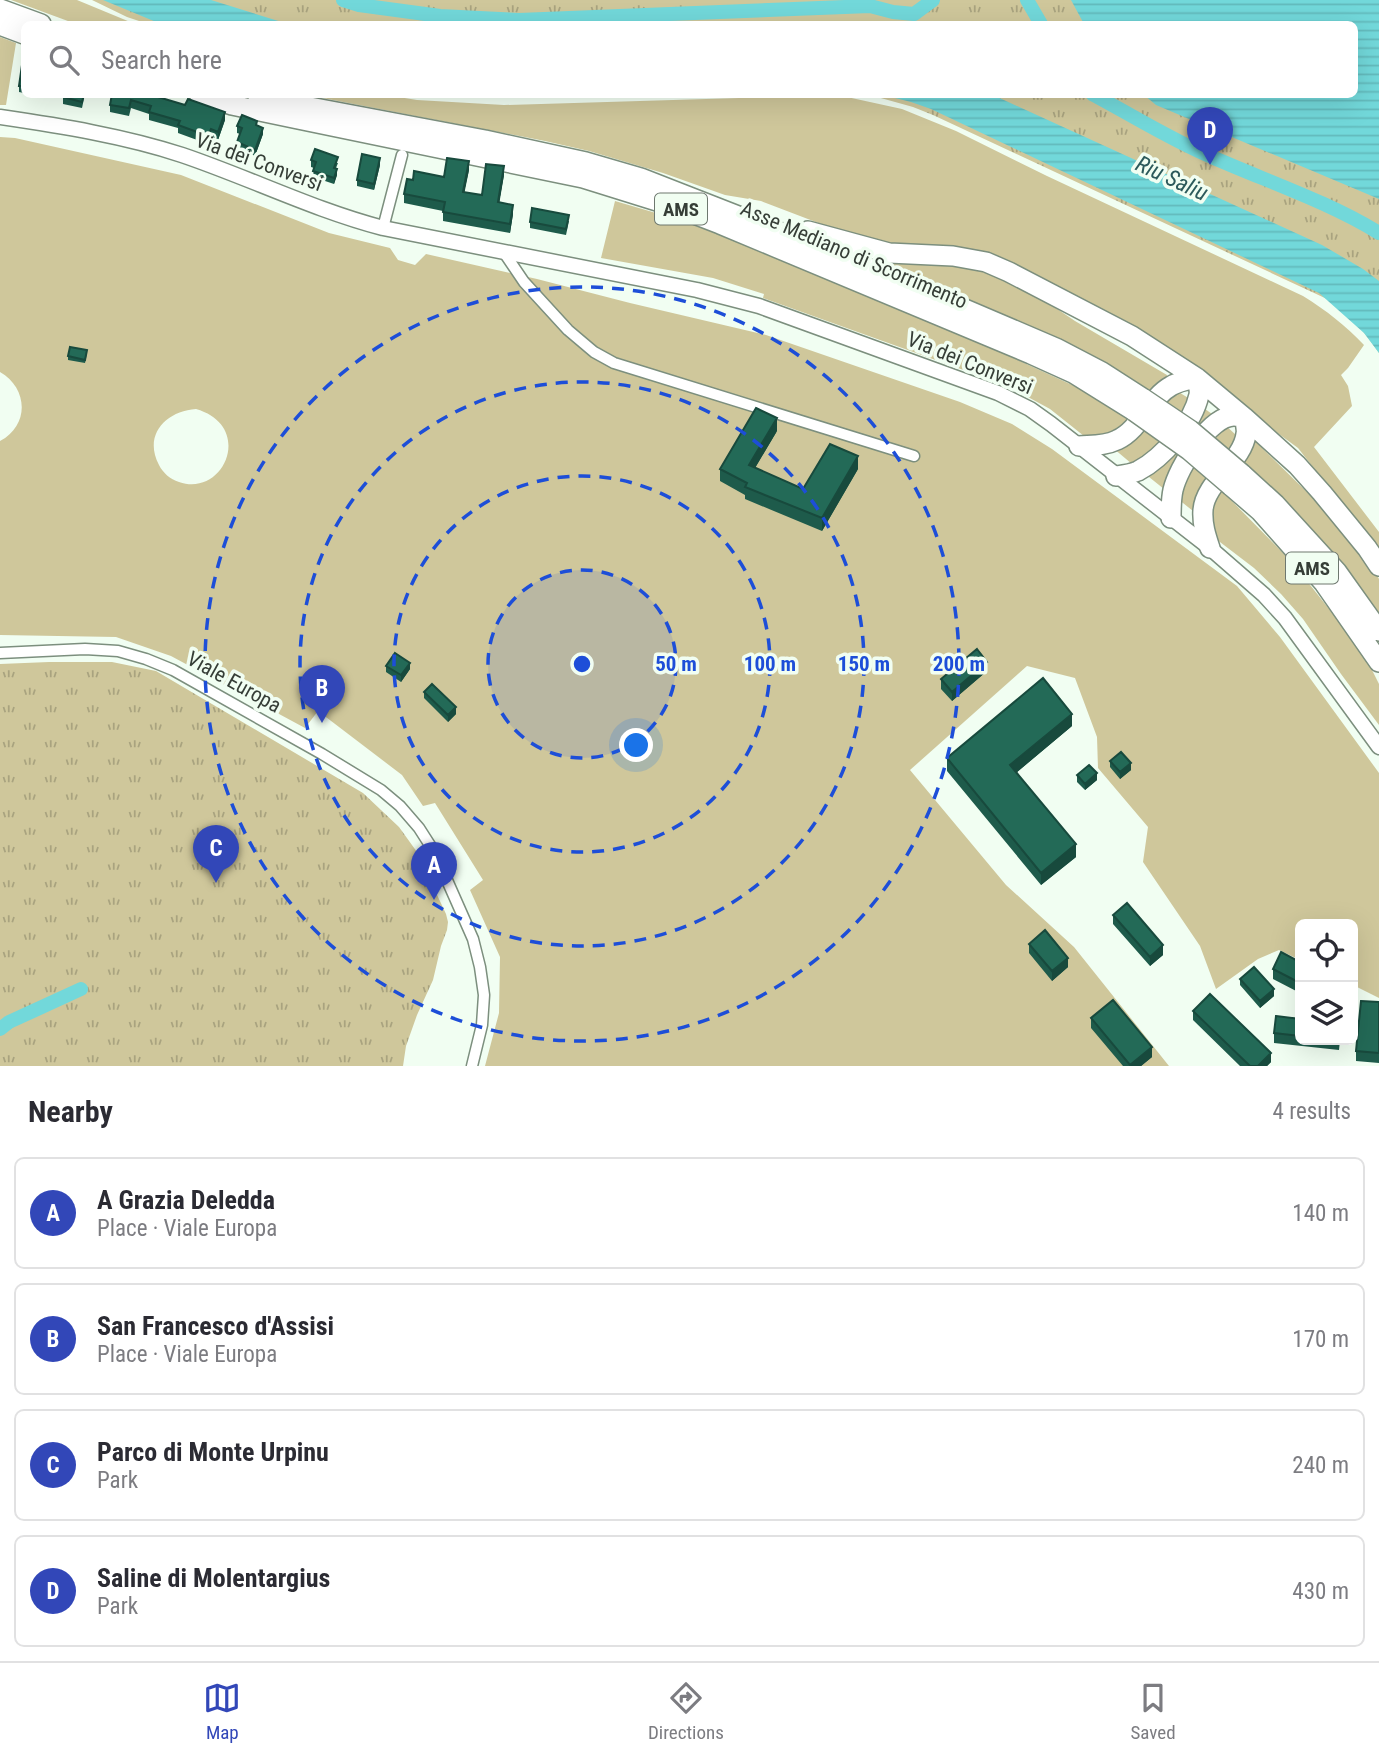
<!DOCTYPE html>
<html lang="en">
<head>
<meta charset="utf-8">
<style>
	body { margin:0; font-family:"Roboto Condensed",sans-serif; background:#f7f7f7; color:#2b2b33 }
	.controls { position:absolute; right:21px; bottom:21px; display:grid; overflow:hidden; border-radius:10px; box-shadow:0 7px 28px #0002 }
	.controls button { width:63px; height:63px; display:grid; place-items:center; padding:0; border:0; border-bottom:2px solid #e1e1e2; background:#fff; color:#2b2b33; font:35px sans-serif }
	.you { position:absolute; left:637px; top:746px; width:24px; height:24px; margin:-18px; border:5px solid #fff; border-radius:50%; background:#1a73e8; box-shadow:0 0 0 10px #1a73e833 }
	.badge { display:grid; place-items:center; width:46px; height:46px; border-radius:50%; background:#3247b8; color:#fff; font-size:23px; font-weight:700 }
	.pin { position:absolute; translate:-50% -58px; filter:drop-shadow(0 2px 4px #0008) }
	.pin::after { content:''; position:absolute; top:37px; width:24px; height:21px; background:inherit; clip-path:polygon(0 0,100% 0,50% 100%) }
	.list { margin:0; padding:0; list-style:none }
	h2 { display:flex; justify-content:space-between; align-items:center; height:91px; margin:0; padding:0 28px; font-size:30px }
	h2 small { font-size:23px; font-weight:400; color:#7c7c81 }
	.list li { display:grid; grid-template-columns:46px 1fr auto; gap:21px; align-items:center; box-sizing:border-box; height:112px; margin:0 14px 14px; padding:0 14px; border:2px solid #e1e1e2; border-radius:10px }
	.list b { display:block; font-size:26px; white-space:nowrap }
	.list p { margin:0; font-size:23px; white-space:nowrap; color:#7c7c81 }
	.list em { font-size:23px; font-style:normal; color:#7c7c81 }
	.icon { flex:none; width:38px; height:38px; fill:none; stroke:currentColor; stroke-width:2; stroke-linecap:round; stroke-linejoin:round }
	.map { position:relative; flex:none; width:1379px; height:1066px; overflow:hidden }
	.search { position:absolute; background:#fff; box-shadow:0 7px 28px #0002; left:21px; right:21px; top:21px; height:77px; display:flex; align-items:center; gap:18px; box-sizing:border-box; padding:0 24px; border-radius:10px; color:#7c7c81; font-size:26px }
	.sheet { height:595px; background:#fff }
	nav { display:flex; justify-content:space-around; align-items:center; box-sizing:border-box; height:98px; border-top:2px solid #e1e1e2; background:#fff; font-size:19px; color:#7c7c81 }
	nav a { display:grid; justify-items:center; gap:4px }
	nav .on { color:#3247b8 }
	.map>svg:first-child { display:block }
	.green { fill:#cfc79b; fill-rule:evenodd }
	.park { fill:url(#park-tufts) }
	.water { fill:url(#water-rules) }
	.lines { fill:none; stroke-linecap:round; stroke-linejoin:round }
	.canal { stroke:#72d8da; stroke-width:14 }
	.street-casing { stroke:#7c8f7e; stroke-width:13 }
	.secondary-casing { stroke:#7c8f7e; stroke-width:17 }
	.highway-casing { stroke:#7c8f7e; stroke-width:22 }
	.street { stroke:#fff; stroke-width:10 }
	.secondary { stroke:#fff; stroke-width:14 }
	.highway { stroke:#fff; stroke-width:19 }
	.highway-bridge-casing { stroke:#7c8f7e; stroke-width:22; stroke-linecap:butt }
	.highway-bridge { stroke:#fff; stroke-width:19 }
	.wall { fill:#1e5b4b }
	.shaded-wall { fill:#184a3d }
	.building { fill:#236a57; stroke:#184a3d; stroke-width:2 }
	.ring { fill:none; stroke:#1d4ed8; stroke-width:3.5; stroke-dasharray:12 9 }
	.labels { text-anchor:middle; stroke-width:7; stroke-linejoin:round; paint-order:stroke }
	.shield { fill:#f1fef2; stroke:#6e786f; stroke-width:2 }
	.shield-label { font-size:19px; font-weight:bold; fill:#363e37 }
	.street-label { font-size:21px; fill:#363e37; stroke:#f1fef2 }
	.water-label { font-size:23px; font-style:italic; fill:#2c5a5b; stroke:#f1fef2 }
	.centre { fill:#1d4ed8; stroke:#f1fef2; stroke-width:3.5 }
	.ring-label { font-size:21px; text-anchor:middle; font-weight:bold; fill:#1d4ed8; stroke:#f1fef2; stroke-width:7; stroke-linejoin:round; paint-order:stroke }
</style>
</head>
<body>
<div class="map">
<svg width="1379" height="1066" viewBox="0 0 1379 1066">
	<defs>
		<pattern id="park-tufts" width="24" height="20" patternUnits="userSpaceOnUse" patternTransform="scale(1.75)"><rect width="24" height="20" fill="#cfc79b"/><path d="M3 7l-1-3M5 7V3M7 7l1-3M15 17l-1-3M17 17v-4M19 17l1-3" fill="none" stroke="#a9a37f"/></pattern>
		<pattern id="water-rules" width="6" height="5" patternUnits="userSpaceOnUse" patternTransform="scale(1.75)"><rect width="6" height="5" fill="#72d8da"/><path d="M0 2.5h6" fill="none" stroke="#63babc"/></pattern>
	</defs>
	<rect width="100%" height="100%" fill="#f1fef2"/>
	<!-- green -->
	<path class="green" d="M11,0H77L135,24H76Z
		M0,37L16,43L6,105H0Z
		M307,95H386L417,100L504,105L805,96L847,97L902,109L956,131L1047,176L1303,296C1327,311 1345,325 1364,345L1348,368L1341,375L1348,386L1352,406L1314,447L1379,532V555L1334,494L1298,448L1264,423L1235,397L1179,355L1150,337L1016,268L903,249L842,232L761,201L725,195L663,173L589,151L545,141Z
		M0,137L15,138L181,175L329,233L390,248L398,260L415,265L426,254L537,279L630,303L766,335L960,402L1012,424L1052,449L1237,586L1280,637L1379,773V998L1353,985V924H1300V960L1279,950L1258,959L1216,989L1200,946L1143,862L1148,827L1098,768L1097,737L1075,678L1027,666L910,770L1006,885L1074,947L1169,1066H485L499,1013L500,957L470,890L483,880L435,803L423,806L402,775L318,711L305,728L171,656L116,637L0,635V441C30,425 28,388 0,372ZM196,409C255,426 224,498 179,482C170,479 163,473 159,465C143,435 166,411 196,409Z
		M615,201L690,223L816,274L996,350L1081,389L1130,420L1114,433L1092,438L1084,436L1050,409L1008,386L763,298L764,294L713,278L601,258Z
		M873,256L971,265L1029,290L1075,321L1167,375V379L1152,394L949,292L872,259Z
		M1172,388L1190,399L1191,401L1155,451L1132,464L1113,448Z
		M1201,406L1212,414L1213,418L1164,489L1144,473Z
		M1224,424L1236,435V439L1193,511L1178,499V488Z
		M1254,440L1316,501L1354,544L1373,568L1379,579V617L1340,563L1303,520L1249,467L1224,493L1292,562L1333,614L1370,666L1379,684V725L1341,674L1303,619L1281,594L1254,568L1216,539L1208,503Z"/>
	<!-- park -->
	<path class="park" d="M92,0H1379V353C1364,331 1349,313 1327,299L933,115L913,107L870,95L1354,94V24H148L127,17Z
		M49,662H112L156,671L363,793L399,827L417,852L446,914L448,922L447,930L441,946L433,980L417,1015L406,1046L403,1066H0V664Z"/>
	<!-- water -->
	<path class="water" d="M103,0H211L288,24H161Z
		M1071,0H1379V199L1156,105L1144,95L1354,94V24H1084Z
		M883,95H993L1322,245L1363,269L1379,281V353L1364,333L1319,293L931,109L911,102Z"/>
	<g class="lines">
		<!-- canal -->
		<path class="canal" d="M343,0L359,5L440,16L519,20L870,6L893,12L914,14L933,0
			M1027,0L1041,24
			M1092,94C1132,115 1171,140 1212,157C1266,181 1329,202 1379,233
			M0,1029L9,1022L81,989"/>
		<defs>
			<path id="street" d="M383,228L402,155
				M503,251L524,282L568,330L594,352L614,363L914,456
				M0,653L85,649L118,651L146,659L173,670L322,754L381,790L400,806L419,828L435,853L473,939L480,967L484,995L482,1025L472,1066"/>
			<path id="secondary" d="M0,117C61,126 124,136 182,155C250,178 314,210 383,228L697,290L759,306L998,393L1030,409L1051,424L1210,548L1264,595L1285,618L1379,747"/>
			<path id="highway" d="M0,9L41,24
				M0,25L24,34
				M199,94L232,105L298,119L583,178L676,207L720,224L1031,354L1073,373L1134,411
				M257,94L294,104L485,140L586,162L641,178L838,255L1056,348L1102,372L1144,399
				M808,231L889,253L953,256L986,262L1009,272L1132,336L1197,378L1245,418L1297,465L1322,493L1367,548L1379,566
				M1079,446C1092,445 1105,446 1117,440C1141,429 1149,398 1171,386C1179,381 1188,380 1197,378
				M1242,474L1275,504L1337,572L1379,631
				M1116,476C1123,475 1131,474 1138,471C1163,458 1193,423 1199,395C1200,389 1198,384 1197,378
				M1231,486L1260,511L1324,583L1379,662
				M1171,518C1171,508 1171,499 1173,490C1178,468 1209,416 1234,416C1237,416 1241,417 1245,418
				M1210,548C1206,536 1202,524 1203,510C1205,482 1243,461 1246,434C1247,430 1245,423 1245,418"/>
		</defs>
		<!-- street casing -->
		<use href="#street" class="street-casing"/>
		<!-- secondary casing -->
		<use href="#secondary" class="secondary-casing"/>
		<!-- highway casing -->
		<use href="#highway" class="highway-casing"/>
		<!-- street -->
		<use href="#street" class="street"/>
		<!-- secondary -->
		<use href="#secondary" class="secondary"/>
		<!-- highway -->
		<use href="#highway" class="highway"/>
		<defs>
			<path id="highway-bridge" d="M1144,399L1190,430L1242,474
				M1134,411L1189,450L1231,486"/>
		</defs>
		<!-- highway-bridge casing -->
		<use href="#highway-bridge" class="highway-bridge-casing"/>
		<!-- highway-bridge -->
		<use href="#highway-bridge" class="highway-bridge"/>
	</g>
	<!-- wall -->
	<path class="wall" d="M24,65V93L19,92V86Z
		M85,94L82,108L63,104V97Z
		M112,94L225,120L218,140L211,137L208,144L178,133V128L149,120V114L131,108L129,116L110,112V105Z
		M237,126H257L263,134L255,156L237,148V142L240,134L237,133Z
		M311,160L338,163L336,168L337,175L334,184L313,177L314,168L311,167Z
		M380,165L374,190L357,186V180Z
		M469,170L464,192L482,195L504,175L499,202L513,214L510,233L443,221V211L404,203V194L444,177Z
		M569,221L566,235L530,228V222Z
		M87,353L85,363L68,360V356Z
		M777,431L755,468L803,489L858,469L822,531L745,499V495L720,481V469Z
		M386,666L410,669L401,682L386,672Z
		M987,671L952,701L941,689V679Z
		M424,692L456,714L448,722L424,698Z
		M1072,726L1017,772L1076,857L1041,885L947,771V758Z
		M1110,761L1131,770L1120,779L1110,767Z
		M1077,775L1097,780L1085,790L1077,782Z
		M1113,915L1163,955L1150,966L1113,924Z
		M1029,944L1068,967L1052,981L1029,953Z
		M1300,962V993L1273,979V969Z
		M1240,979L1274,996L1260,1008L1240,985Z
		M1379,1002V1063L1356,1061V1051Z
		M1193,1011L1271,1062L1267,1066H1240L1193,1020Z
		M1091,1018L1152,1057L1141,1066H1123L1091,1028Z
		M1300,1019V1040H1340L1339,1050L1274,1043V1033Z"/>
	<!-- shaded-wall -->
	<path class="shaded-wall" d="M225,112V120L218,140V132Z
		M263,128V134L255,156V150Z
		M211,129V137L208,144V136Z
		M380,158V165L374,190V184Z
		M469,161V170L463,200V192Z
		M504,166V175L498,211V202Z
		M337,169V175L334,184V178Z
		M513,205V214L510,233V224Z
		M777,418V431L749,478V465Z
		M858,456V469L822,531V518Z
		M987,662V671L952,701V692Z
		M410,663V669L401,682V675Z
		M456,707V714L448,722V715Z
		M1072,714V726L1010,778V765Z
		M1131,763V770L1120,779V772Z
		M1097,773V780L1085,790V784Z
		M1076,844V857L1041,885V873Z
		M1163,945V955L1150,966V957Z
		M1068,958V967L1052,981V971Z
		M1274,989V996L1260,1008V1001Z
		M1152,1047V1057L1141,1066H1130Z
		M1271,1053V1062L1267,1066H1258Z"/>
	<!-- building -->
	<path class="building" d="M22,65H24V86H19Z
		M64,94H84L82,102L63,97Z
		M112,94H148L185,105L188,99L225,112L218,132L211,129L208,136L178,125L180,121L149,112L151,106L131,100L129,108L110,105Z
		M242,115L257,121L256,125L263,128L255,150L237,142L242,128L237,126Z
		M315,149L338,157L334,168L337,169L334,178L313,171L316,162L311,160Z
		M362,154L380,158L374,184L357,180Z
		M447,158L469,161L463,192L482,195L486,164L504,166L498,202L513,205L510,224L443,212L445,202L404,194L407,179L413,180L414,171L444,177Z
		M532,208L569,215L566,229L530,222Z
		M70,347L87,350L85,360L68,356Z
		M756,408L777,418L749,465L803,489L830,444L858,456L822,518L745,487L747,483L720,469Z
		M977,649L987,662L952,692L941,679Z
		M395,653L410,663L401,675L386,666Z
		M1043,678L1072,714L1010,765L1076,844L1041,873L947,758Z
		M432,684L456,707L448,715L424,692Z
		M1121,752L1131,763L1120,772L1110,761Z
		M1089,765L1097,773L1085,784L1077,775Z
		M1127,903L1163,945L1150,957L1113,915Z
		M1045,930L1068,958L1052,971L1029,944Z
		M1281,952L1300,962V983L1273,969Z
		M1254,967L1274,989L1260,1001L1240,979Z
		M1210,994L1271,1053L1258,1066H1250L1193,1011Z
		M1113,1000L1152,1047L1130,1065L1091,1018Z
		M1361,1001L1379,1002V1053L1356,1051Z
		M1276,1016L1300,1019V1036L1274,1033Z"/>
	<!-- distance rings -->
	<circle cx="582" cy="664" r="94" fill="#1d4ed8" fill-opacity=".12"/>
	<g class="ring">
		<circle cx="582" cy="664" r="94"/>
		<circle cx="582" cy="664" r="188"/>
		<circle cx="582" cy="664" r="282"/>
		<circle cx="582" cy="664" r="377"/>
	</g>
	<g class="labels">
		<!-- shield labels -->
		<g class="shield">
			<rect x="655" y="193.5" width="52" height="31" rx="5"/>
			<rect x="1286" y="552.5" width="52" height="31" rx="5"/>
		</g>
		<g class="shield-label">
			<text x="681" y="216">AMS</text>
			<text x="1312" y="575">AMS</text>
		</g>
		<!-- street labels -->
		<g class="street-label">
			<text transform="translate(259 162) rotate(20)" y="7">Via dei Conversi</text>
			<text transform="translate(854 255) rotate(23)" y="7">Asse Mediano di Scorrimento</text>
			<text transform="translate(970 363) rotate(22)" y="7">Via dei Conversi</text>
			<text transform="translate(234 682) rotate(29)" y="7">Viale Europa</text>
		</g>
		<!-- water labels -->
		<g class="water-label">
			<text transform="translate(1172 178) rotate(25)" y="8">Riu Saliu</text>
		</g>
	</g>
	<circle cx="582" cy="664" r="10" class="centre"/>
	<g class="ring-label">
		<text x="676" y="671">50 m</text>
		<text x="770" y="671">100 m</text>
		<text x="864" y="671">150 m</text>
		<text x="959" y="671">200 m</text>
	</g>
</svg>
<div class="controls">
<button><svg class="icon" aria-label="locate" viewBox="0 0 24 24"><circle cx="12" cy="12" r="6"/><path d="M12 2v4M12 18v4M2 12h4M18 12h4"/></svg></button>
<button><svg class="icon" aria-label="layers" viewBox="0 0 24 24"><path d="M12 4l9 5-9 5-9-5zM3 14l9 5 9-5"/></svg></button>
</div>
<div class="you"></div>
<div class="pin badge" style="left:434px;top:900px">A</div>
<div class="pin badge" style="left:322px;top:723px">B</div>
<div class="pin badge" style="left:216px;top:883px">C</div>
<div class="pin badge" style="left:1210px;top:165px">D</div>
<div class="search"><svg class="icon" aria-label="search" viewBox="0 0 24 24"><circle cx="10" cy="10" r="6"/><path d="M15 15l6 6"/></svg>Search here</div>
</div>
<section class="sheet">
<h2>Nearby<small>4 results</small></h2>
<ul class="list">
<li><span class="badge">A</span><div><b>A Grazia Deledda</b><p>Place · Viale Europa</p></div><em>140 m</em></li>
<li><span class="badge">B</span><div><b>San Francesco d'Assisi</b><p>Place · Viale Europa</p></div><em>170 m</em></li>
<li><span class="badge">C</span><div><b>Parco di Monte Urpinu</b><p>Park</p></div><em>240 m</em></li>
<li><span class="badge">D</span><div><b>Saline di Molentargius</b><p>Park</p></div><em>430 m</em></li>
</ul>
</section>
<nav>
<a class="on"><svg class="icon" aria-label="map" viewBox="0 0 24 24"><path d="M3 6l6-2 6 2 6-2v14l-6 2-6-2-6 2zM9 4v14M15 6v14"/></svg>Map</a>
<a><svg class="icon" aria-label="directions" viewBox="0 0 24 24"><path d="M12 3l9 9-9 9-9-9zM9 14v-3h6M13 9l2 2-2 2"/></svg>Directions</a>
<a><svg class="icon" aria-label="saved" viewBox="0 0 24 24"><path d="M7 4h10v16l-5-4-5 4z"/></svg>Saved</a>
</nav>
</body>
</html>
